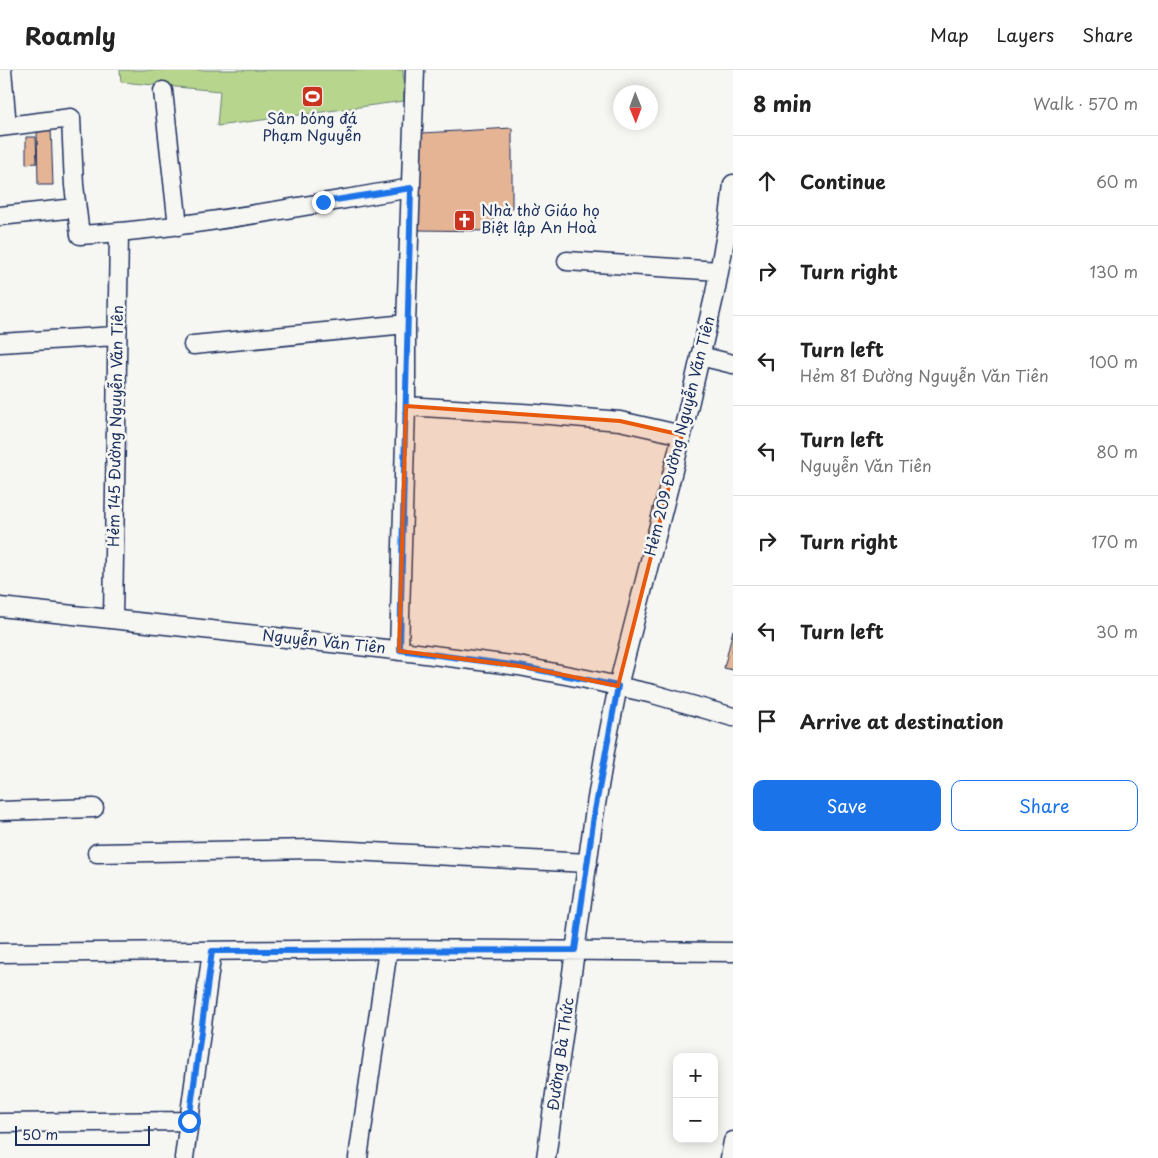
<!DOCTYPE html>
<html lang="en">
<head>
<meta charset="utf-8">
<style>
	body { margin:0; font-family:"Playpen Sans",sans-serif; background:#f6f6f6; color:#222 }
	.controls { position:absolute; right:15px; bottom:15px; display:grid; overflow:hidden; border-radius:10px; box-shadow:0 2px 12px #0003 }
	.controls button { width:45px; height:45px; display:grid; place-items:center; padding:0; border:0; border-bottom:1px solid #e0e0e0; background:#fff; color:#222; font:25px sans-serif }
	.compass { position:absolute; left:613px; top:15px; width:45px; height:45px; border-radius:50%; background:#fff; box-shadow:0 2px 12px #0003; rotate:179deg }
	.scale { position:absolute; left:15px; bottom:12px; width:135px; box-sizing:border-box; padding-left:5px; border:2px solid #1b2f5e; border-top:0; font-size:14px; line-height:18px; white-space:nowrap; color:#1b2f5e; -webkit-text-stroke:4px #f6f6f2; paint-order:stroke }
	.stop { position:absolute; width:15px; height:15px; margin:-11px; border:4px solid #1a73e8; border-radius:50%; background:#fff }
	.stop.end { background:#1a73e8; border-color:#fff; box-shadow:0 1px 5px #0008 }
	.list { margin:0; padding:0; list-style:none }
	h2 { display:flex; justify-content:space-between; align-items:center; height:65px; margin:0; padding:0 20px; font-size:21px }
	h2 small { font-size:16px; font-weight:400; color:#767676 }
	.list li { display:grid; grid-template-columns:32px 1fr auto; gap:15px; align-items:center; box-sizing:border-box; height:90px; padding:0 20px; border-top:1px solid #e0e0e0 }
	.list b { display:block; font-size:19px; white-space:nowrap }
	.list p { margin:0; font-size:16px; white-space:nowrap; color:#767676 }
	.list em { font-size:16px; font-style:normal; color:#767676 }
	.actions { display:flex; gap:10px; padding:15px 20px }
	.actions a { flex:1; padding:11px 0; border:1px solid #1a73e8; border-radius:10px; text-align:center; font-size:18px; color:#1a73e8 }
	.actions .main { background:#1a73e8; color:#fff }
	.icon { flex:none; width:28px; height:28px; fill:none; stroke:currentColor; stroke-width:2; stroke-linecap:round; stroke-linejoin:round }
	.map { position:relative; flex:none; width:733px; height:1088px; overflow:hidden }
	header { display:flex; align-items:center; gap:30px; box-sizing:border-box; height:70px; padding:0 25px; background:#fff; border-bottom:1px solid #e0e0e0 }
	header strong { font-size:24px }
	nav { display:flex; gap:28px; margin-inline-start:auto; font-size:18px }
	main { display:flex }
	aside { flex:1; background:#fff }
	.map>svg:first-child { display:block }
	.green { fill:#b8d58e; stroke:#6a8276 }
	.building { fill:#e4b495; stroke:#1b2f5e }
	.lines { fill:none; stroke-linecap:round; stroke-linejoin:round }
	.minor-casing { stroke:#1b2f5e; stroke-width:21 }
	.minor { stroke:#f6f6f2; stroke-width:18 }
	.route { stroke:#1a73e8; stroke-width:6 }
	.marked { fill:#e8590c; fill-opacity:0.2; stroke:#e8590c; stroke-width:4; stroke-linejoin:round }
	.labels { text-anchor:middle; stroke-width:5; stroke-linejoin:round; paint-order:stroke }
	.poi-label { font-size:15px; fill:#1b2f5e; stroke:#f6f6f2 }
	.street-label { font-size:15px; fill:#1b2f5e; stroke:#f6f6f2 }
</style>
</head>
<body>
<header>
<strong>Roamly</strong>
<nav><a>Map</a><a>Layers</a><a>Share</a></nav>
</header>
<main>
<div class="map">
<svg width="733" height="1088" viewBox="0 0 733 1088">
	<rect width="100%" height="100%" fill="#f6f6f2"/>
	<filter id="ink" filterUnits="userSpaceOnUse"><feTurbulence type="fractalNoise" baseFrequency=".02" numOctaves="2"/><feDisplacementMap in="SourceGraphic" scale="10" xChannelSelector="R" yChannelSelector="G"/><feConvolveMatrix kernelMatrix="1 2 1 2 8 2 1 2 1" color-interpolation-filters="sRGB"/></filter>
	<g filter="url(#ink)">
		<!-- green -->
		<path class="green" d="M120,0H403L404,31L217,56L220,21L121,12Z"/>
		<!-- building -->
		<path class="building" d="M51,57L53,115H38L37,58Z
			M512,58V139H493V161L418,160L422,63Z
			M26,67H36L37,93L26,94Z
			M733,560V600L724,598Z"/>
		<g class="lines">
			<defs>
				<path id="minor" d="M2,0L7,56
					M163,21L178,156
					M0,57L71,48L74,115L80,165C191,158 301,136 411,118
					M0,146L76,138
					M567,191L719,201
					M0,273L116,266
					M193,275L406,254
					M700,286L733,294
					M406,336L538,344L620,351L682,365
					M0,537L386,579L519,596L586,609L653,624L733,647
					M113,549L119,163
					M399,581L406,336V254L415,0
					M0,741L94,738
					M97,783L313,779L588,793
					M0,883L388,879L733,882
					M0,1053L189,1051
					M184,1088L212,881
					M358,1088L388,879
					M546,1088L594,746L605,681L618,616L682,365L715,223L729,148L733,114
					M730,1088L733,1071"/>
			</defs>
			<!-- minor casing -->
			<use href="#minor" class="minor-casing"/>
			<!-- minor -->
			<use href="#minor" class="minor"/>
		</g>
	</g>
	<g class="lines" filter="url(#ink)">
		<!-- route -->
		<path class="route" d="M189,1051L212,881L575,880L594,746L618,616L519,596L400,580C404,426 406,272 411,118L323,132"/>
	</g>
	<!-- marked area -->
	<path class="marked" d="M406,336L620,351L682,365L618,616L519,596L399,581Z"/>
	<!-- icons -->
	<defs>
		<symbol id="stadium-square" viewBox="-11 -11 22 22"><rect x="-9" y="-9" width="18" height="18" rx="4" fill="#c8321e" stroke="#f6f6f2"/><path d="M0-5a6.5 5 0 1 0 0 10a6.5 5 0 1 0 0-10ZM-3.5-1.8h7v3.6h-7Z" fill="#fff"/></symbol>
		<symbol id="church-square" viewBox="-11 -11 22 22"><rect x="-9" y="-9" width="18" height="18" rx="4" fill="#c8321e" stroke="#f6f6f2"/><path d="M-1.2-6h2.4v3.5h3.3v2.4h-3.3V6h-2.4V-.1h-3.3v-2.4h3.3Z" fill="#fff"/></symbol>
	</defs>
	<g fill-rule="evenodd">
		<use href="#stadium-square" x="300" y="14" width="25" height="25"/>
		<use href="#church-square" x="452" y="138" width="25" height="25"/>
	</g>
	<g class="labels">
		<!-- poi labels -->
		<g class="poi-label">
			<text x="312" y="54">Sân bóng đá<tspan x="312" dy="17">Phạm Nguyễn</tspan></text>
			<text x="481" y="146" text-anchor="start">Nhà thờ Giáo họ<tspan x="481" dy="17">Biệt lập An Hoà</tspan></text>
		</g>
		<!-- street labels -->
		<g class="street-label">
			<text transform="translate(116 356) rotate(-89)" y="5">Hẻm 145 Đường Nguyễn Văn Tiên</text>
			<text transform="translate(680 366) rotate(-76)" y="5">Hẻm 209 Đường Nguyễn Văn Tiên</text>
			<text transform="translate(324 572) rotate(6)" y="5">Nguyễn Văn Tiên</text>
			<text transform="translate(561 984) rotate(-82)" y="5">Đường Bà Thức</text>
		</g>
	</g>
</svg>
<div class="controls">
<button>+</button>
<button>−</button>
</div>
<svg class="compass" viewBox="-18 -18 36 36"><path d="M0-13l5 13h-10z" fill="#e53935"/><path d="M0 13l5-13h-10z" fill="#767676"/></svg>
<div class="scale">50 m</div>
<div class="stop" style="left:189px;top:1051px"></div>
<div class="stop end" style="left:323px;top:132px"></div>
</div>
<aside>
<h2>8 min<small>Walk · 570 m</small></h2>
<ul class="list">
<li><svg class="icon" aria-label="ahead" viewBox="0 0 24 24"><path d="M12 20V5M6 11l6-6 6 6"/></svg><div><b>Continue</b></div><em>60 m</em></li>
<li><svg class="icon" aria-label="right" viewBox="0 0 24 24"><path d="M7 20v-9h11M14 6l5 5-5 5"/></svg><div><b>Turn right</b></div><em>130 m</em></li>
<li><svg class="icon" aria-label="left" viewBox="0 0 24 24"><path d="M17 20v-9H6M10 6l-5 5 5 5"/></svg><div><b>Turn left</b><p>Hẻm 81 Đường Nguyễn Văn Tiên</p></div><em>100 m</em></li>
<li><svg class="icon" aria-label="left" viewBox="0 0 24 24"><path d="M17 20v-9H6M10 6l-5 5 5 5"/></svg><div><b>Turn left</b><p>Nguyễn Văn Tiên</p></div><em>80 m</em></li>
<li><svg class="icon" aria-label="right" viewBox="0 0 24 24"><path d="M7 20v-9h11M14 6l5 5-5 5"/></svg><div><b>Turn right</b></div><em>170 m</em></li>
<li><svg class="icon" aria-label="left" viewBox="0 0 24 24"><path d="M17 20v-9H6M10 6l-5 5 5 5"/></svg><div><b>Turn left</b></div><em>30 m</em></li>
<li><svg class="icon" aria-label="arrive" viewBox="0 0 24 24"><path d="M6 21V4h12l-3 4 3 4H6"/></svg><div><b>Arrive at destination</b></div></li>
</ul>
<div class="actions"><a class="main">Save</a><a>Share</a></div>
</aside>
</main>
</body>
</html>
